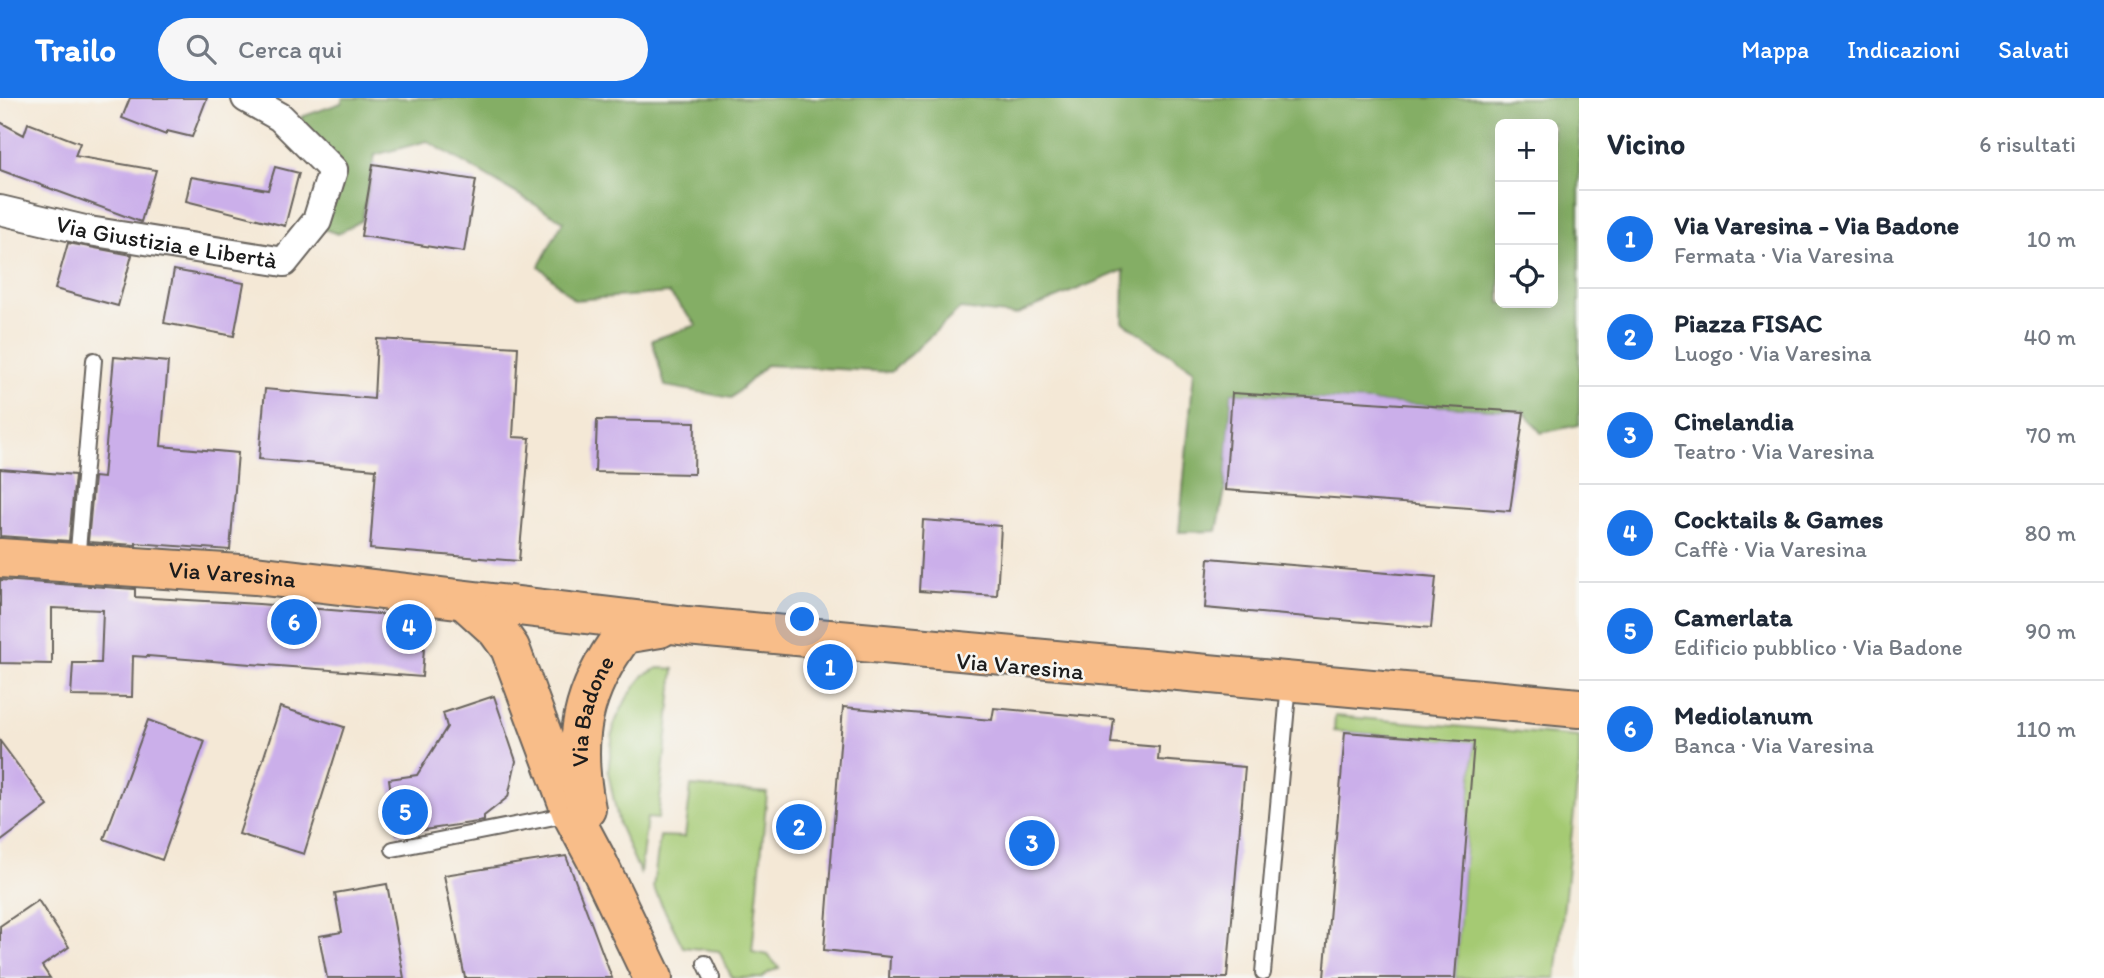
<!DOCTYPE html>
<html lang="it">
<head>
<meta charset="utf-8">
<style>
	body { margin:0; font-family:Itim,sans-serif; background:#f6f6f7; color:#1f2937 }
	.controls { position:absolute; right:21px; top:21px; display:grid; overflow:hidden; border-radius:10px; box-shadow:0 4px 18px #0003 }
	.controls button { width:63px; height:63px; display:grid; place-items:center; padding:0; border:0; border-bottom:2px solid #e0e1e3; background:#fff; color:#1f2937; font:35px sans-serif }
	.you { position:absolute; left:803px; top:522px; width:24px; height:24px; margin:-18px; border:5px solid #fff; border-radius:50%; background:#1a73e8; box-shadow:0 0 0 10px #1a73e833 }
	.badge { display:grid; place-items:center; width:46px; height:46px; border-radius:50%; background:#1a73e8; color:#fff; font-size:23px; font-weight:700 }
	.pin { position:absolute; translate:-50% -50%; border:4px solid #fff; box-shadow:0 2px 7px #0006 }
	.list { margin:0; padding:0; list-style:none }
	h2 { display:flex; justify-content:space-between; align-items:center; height:91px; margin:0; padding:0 28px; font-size:30px }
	h2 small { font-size:23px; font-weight:400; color:#747a83 }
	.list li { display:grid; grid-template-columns:46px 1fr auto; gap:21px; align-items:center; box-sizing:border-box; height:98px; padding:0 28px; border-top:2px solid #e0e1e3 }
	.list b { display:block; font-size:26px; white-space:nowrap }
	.list p { margin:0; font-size:23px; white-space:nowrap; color:#747a83 }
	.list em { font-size:23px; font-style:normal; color:#747a83 }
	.icon { flex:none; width:38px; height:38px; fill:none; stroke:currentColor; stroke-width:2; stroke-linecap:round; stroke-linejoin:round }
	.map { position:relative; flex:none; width:1579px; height:880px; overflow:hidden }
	header { display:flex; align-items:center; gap:42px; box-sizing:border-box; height:98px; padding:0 35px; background:#1a73e8; color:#fff }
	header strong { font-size:33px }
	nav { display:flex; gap:38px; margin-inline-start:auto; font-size:24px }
	.search { width:490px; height:63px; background:#f6f6f7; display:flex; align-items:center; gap:18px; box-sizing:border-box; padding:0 24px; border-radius:38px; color:#747a83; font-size:26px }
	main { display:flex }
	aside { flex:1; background:#fff }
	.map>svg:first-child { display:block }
	.green { fill:#a5ca73; stroke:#607348; stroke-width:2 }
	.forest { fill:#84ae65; stroke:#506540; stroke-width:2; fill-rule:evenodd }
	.building { fill:#cbafea }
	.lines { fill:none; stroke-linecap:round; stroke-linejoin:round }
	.lane-casing { stroke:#68635d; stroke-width:18 }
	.street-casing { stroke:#68635d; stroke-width:32 }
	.primary-casing { stroke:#68635d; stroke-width:42 }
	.lane { stroke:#fff; stroke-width:14 }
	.street { stroke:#fff; stroke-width:28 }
	.primary { stroke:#f8bd89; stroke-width:38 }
	.labels { text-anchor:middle; stroke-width:5; stroke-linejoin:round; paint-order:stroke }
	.street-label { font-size:24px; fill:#1c1c1c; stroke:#f6f6f2 }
</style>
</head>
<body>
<header>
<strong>Trailo</strong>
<div class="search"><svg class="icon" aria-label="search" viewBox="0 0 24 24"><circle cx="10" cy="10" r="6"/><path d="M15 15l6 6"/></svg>Cerca qui</div>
<nav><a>Mappa</a><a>Indicazioni</a><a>Salvati</a></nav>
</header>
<main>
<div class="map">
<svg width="1579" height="880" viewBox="0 0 1579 880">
	<rect width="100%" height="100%" fill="#f6f6f2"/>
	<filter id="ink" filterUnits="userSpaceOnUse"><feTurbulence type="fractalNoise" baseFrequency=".0143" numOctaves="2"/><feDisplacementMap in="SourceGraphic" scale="14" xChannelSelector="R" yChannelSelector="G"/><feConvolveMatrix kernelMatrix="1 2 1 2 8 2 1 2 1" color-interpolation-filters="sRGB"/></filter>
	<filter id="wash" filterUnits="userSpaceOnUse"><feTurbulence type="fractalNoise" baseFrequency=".00686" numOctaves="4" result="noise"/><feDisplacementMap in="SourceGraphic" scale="28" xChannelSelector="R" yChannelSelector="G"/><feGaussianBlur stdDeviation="1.57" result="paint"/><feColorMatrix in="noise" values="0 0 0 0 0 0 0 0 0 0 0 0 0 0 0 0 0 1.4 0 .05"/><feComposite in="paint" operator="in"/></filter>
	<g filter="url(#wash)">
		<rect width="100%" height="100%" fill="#f4e8d6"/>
		<!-- green -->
		<path class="green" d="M658,570L674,571L658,721L647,720L640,775L619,727L608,674L614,626L627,600L644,577Z
			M1335,618L1579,639V668L1556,880H1455L1474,645L1334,633Z
			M691,688L767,695L752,854L768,857L779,870L769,874L762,880H732L719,853L683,849L653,789L660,738L685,739Z"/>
		<!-- forest -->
		<path class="forest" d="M343,0H1579V327L1541,335L1524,314L1232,295L1225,392L1217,433L1179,434L1194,272L1123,224L1124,172L1015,217L960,211L891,274L766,267L731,300L665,288L652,242L697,227L669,195L574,202L539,168L563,123L427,43L375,57L362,122L338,136L317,129L324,73L301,19L341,5ZM1500,26H1553V205H1500Z"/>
		<g id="blocks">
			<!-- building -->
			<path class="building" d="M130,0H207L192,39L167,33L166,37L122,20Z
				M0,24L24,37L28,25L80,45L75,58L156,72L141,124L0,72Z
				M373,66L476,82L464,154L361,138Z
				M275,69L299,75L285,128L186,103L191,79L268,92Z
				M68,145L132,157L118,208L55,191Z
				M174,172L244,185L234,238L164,225Z
				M377,241L518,249L513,339L530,340L519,463L370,451L376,371L259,361L265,291L374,301Z
				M114,259L168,264L161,348L238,355L230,452L136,445V447L88,444L94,379L103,380Z
				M1232,295L1524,314L1510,413L1225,392Z
				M597,322L695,324L694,376L595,374Z
				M0,371L75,377L69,443L0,438Z
				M923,422L1001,428L997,498L919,493Z
				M1209,460L1436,479L1431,530L1205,510Z
				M0,482L135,491V499L259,506L426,520L422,579L148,558V559L133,558L132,599L71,598L73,565H101L103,512L52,510V566L0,565Z
				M494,598L516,663L508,699L484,718V723L397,736L389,681L417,677L447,629L443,615Z
				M280,609L344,629L304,756L239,736Z
				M843,609L992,622L994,610L1114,621L1111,645L1159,649L1158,662L1245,669L1227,880H889L890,859L824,852Z
				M148,622L205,643L162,762L104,741Z
				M1345,634L1474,644L1455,880H1324Z
				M0,643L48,708L0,744Z
				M566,758L612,880H465L444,777Z
				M387,786L404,880H327L319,838L342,834L335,795Z
				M38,802L69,849L42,868L50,880H0V828Z"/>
		</g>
	</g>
	<g filter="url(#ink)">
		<use href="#blocks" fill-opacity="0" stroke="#68635d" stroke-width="2"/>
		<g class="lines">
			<defs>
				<path id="lane" d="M77,464L94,262
					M393,751L570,716
					M705,865L712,880
					M1263,875L1289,585"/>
				<g id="street">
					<path id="s1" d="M0,112L89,133L284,164L317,123L333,72L280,19L246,0"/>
				</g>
				<g id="primary">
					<path id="s2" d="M0,460L255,477L687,528L1579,610"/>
					<path d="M465,503L497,532L510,550L572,716L596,761L653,880"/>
					<path id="s3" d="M586,711C572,641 581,593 624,536L660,530"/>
				</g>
			</defs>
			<!-- lane casing -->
			<use href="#lane" class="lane-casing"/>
			<!-- street casing -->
			<use href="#street" class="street-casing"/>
			<!-- primary casing -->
			<use href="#primary" class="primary-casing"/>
			<!-- lane -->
			<use href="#lane" class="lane"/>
			<!-- street -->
			<use href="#street" class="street"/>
			<!-- primary -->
			<use href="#primary" class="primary"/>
		</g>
	</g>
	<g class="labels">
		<!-- street labels -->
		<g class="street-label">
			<text dy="8" stroke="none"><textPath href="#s1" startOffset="170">Via Giustizia e Libertà</textPath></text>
			<text dy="8" stroke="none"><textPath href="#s2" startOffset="233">Via Varesina</textPath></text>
			<text transform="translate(1020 568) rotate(5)" y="8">Via Varesina</text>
			<text dy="8" stroke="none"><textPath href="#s3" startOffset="100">Via Badone</textPath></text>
		</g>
	</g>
</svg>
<div class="controls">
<button>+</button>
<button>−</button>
<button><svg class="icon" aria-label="locate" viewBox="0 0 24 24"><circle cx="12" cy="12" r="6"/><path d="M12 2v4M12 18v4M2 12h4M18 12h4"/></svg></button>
</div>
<div class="you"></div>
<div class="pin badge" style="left:830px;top:569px">1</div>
<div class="pin badge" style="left:799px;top:729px">2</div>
<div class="pin badge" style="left:1032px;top:745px">3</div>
<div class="pin badge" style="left:409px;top:529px">4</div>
<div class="pin badge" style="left:405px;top:714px">5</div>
<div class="pin badge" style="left:294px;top:524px">6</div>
</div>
<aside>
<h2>Vicino<small>6 risultati</small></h2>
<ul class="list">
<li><span class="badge">1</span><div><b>Via Varesina - Via Badone</b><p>Fermata · Via Varesina</p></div><em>10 m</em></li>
<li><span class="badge">2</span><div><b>Piazza FISAC</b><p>Luogo · Via Varesina</p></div><em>40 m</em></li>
<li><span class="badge">3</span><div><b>Cinelandia</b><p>Teatro · Via Varesina</p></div><em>70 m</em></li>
<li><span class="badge">4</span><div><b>Cocktails &amp; Games</b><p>Caffè · Via Varesina</p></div><em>80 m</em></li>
<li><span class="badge">5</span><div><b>Camerlata</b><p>Edificio pubblico · Via Badone</p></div><em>90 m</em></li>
<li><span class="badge">6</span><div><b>Mediolanum</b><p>Banca · Via Varesina</p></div><em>110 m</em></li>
</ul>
</aside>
</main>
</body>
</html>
